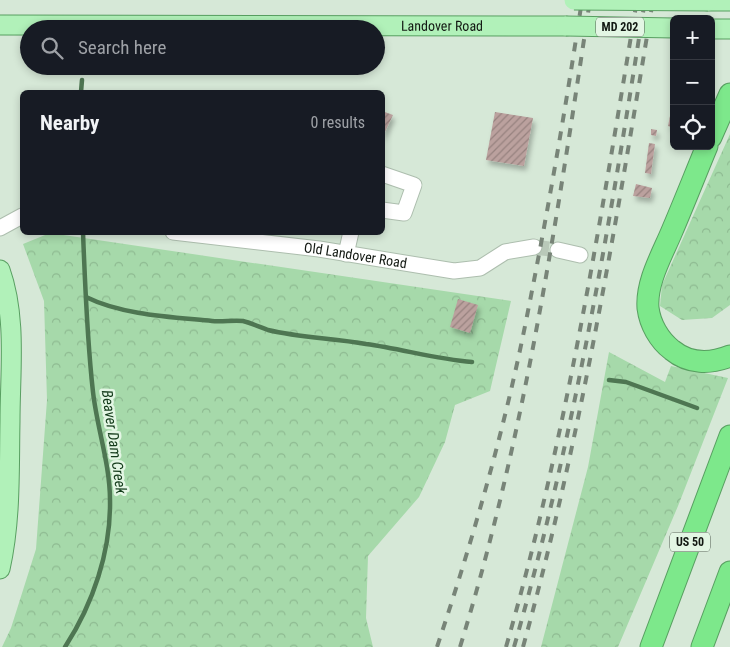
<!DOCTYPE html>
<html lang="en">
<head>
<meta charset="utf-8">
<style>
	body { margin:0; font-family:"Roboto Condensed",sans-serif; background:#20242c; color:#f1f3f6 }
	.controls { position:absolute; right:15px; top:15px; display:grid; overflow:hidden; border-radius:8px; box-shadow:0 2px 8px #0003 }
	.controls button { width:45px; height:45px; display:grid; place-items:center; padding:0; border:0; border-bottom:1px solid #363941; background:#171b24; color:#f1f3f6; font:25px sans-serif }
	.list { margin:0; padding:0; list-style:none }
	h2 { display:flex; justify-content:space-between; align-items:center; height:65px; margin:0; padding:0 20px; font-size:21px }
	h2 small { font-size:16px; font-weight:400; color:#9ea1a6 }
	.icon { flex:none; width:28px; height:28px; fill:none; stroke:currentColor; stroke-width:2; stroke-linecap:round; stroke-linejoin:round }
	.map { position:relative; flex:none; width:730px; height:647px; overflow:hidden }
	.search { position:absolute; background:#171b24; box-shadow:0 2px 8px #0003; left:20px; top:20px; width:365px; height:55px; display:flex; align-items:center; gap:12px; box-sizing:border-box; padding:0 18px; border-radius:28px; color:#9ea1a6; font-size:19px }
	.panel { position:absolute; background:#171b24; box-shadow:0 2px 8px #0003; left:20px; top:90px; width:365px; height:145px; border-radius:8px }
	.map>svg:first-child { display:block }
	.forest { fill:url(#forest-crowns) }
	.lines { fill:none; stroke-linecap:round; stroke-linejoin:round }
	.stream { stroke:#4e7652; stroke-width:4.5 }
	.building { fill:url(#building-hatch); filter:url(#shadow) }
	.minor-tunnel { stroke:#b9c9b9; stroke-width:15; stroke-dasharray:15 8; stroke-linecap:butt }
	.minor-casing { stroke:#adbeae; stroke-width:17 }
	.major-casing { stroke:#589f61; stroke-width:21 }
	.highway-casing { stroke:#589f61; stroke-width:23 }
	.minor { stroke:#fff; stroke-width:15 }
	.major { stroke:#b1f1b9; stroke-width:19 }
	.highway { stroke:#7de88b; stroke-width:21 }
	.rail { stroke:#788478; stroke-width:4; stroke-dasharray:9 9; stroke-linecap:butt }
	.major-bridge-casing { stroke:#589f61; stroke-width:21; stroke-linecap:butt }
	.major-bridge { stroke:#b1f1b9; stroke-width:19 }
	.labels { text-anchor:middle; stroke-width:5; stroke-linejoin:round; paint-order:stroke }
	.shield { fill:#e3f6e4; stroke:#515b51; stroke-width:1 }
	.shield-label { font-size:12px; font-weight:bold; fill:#121812 }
	.street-label { font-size:14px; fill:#121812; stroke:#e3f6e4 }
	.water-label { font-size:15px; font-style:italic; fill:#123a19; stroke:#e3f6e4 }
</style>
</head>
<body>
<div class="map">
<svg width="730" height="647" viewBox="0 0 730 647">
	<defs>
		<pattern id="forest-crowns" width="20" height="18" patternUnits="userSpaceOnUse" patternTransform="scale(1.25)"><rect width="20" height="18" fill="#a6d9aa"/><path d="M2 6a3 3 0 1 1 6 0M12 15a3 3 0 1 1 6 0" fill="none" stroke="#8eba91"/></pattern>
		<pattern id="building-hatch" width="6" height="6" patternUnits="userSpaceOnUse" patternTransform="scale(1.25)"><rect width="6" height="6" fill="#bba19e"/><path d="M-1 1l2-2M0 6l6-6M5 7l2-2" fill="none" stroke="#97827f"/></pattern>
		<filter id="shadow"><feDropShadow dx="2.5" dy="4.5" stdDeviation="2.5" flood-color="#0004"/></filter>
	</defs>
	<rect width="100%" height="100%" fill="#d6e8d7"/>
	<!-- forest -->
	<path class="forest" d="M730,134V305L712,318L682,320L660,306L662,285Z
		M50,233L511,301L490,391L455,405L445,442L419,497L368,556L366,618L373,647H2L11,628L36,549L47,400L44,301L23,244Z
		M609,352L665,382L671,366L728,378L678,506L618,647H541L588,467Z"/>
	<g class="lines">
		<!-- stream -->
		<path class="stream" d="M81,92L82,80
			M86,297C122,315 172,317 212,321C222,322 233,320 243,321C251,323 260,327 268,330C301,338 334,338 366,344C402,349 436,359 472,362
			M609,380L626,382L697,408
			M65,647C93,604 111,551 110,500C110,464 97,428 93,392C87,339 85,286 83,232"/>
	</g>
	<!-- building -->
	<path class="building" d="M382,111L393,115L382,138Z
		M495,112L533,118L524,166L486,160Z
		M670,116H674V128L668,126Z
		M651,129L657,130L656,136L651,135Z
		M649,143L655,144L651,174L645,173Z
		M636,184L652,188L650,198L633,196Z
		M458,299L478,305L470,333L450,327Z"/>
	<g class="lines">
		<!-- minor-tunnel -->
		<path class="minor-tunnel" d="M534,247L558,250"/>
		<defs>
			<g id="minor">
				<path d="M382,174L414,185L404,213L382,210"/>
				<path d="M0,228L22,216"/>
				<path id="s1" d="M173,232L319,249L454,271L480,268L505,252L534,247"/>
				<path d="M558,250L580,255"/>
				<path d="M346,254L351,232"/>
			</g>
			<g id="major">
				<path d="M708,1H730"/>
				<path id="s2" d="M0,25L566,26"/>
				<path d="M711,29H730"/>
				<path d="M0,270C17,318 10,371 10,421C9,471 11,520 0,569"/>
			</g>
			<path id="highway" d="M711,137L730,94
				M707,146C695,175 684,203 672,231C662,255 646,282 648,308C650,324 659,340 672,350C689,364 710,364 730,356
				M651,647L730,436
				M702,647L730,572"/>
		</defs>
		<!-- minor casing -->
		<use href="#minor" class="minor-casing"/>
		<!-- major casing -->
		<use href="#major" class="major-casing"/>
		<!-- highway casing -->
		<use href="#highway" class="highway-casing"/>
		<!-- minor -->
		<use href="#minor" class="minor"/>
		<!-- major -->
		<use href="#major" class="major"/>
		<!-- highway -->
		<use href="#highway" class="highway"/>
		<!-- rail -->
		<path class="rail" d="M437,647C473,539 505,428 527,316C548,211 566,106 582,0
			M460,647C525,436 557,218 590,0
			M506,647C567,435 601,217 637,0
			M514,647C575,435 611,217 645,0
			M523,647C582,434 617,217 653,0"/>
		<defs>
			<path id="major-bridge" d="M574,0L708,1
				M566,26L674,28"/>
		</defs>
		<!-- major-bridge casing -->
		<use href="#major-bridge" class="major-bridge-casing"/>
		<!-- major-bridge -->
		<use href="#major-bridge" class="major-bridge"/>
	</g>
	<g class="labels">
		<!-- shield labels -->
		<g class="shield">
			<rect x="596" y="17.5" width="48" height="19" rx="4"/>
			<rect x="670" y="532.5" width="40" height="19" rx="4"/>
		</g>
		<g class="shield-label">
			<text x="620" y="31">MD 202</text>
			<text x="690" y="546">US 50</text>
		</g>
		<!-- street labels -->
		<g class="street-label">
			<text dy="5" stroke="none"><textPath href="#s2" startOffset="442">Landover Road</textPath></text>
			<text dy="5" stroke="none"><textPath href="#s1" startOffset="184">Old Landover Road</textPath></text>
		</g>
		<!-- water labels -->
		<g class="water-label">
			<text transform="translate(114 442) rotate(82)" y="5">Beaver Dam Creek</text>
		</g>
	</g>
</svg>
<div class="controls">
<button>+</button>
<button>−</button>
<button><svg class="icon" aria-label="locate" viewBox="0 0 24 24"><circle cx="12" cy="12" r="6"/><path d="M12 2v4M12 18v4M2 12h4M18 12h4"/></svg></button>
</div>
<div class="search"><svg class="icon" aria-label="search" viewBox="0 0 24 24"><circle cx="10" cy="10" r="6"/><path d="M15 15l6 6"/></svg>Search here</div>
<section class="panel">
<h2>Nearby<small>0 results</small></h2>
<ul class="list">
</ul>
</section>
</div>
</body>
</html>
